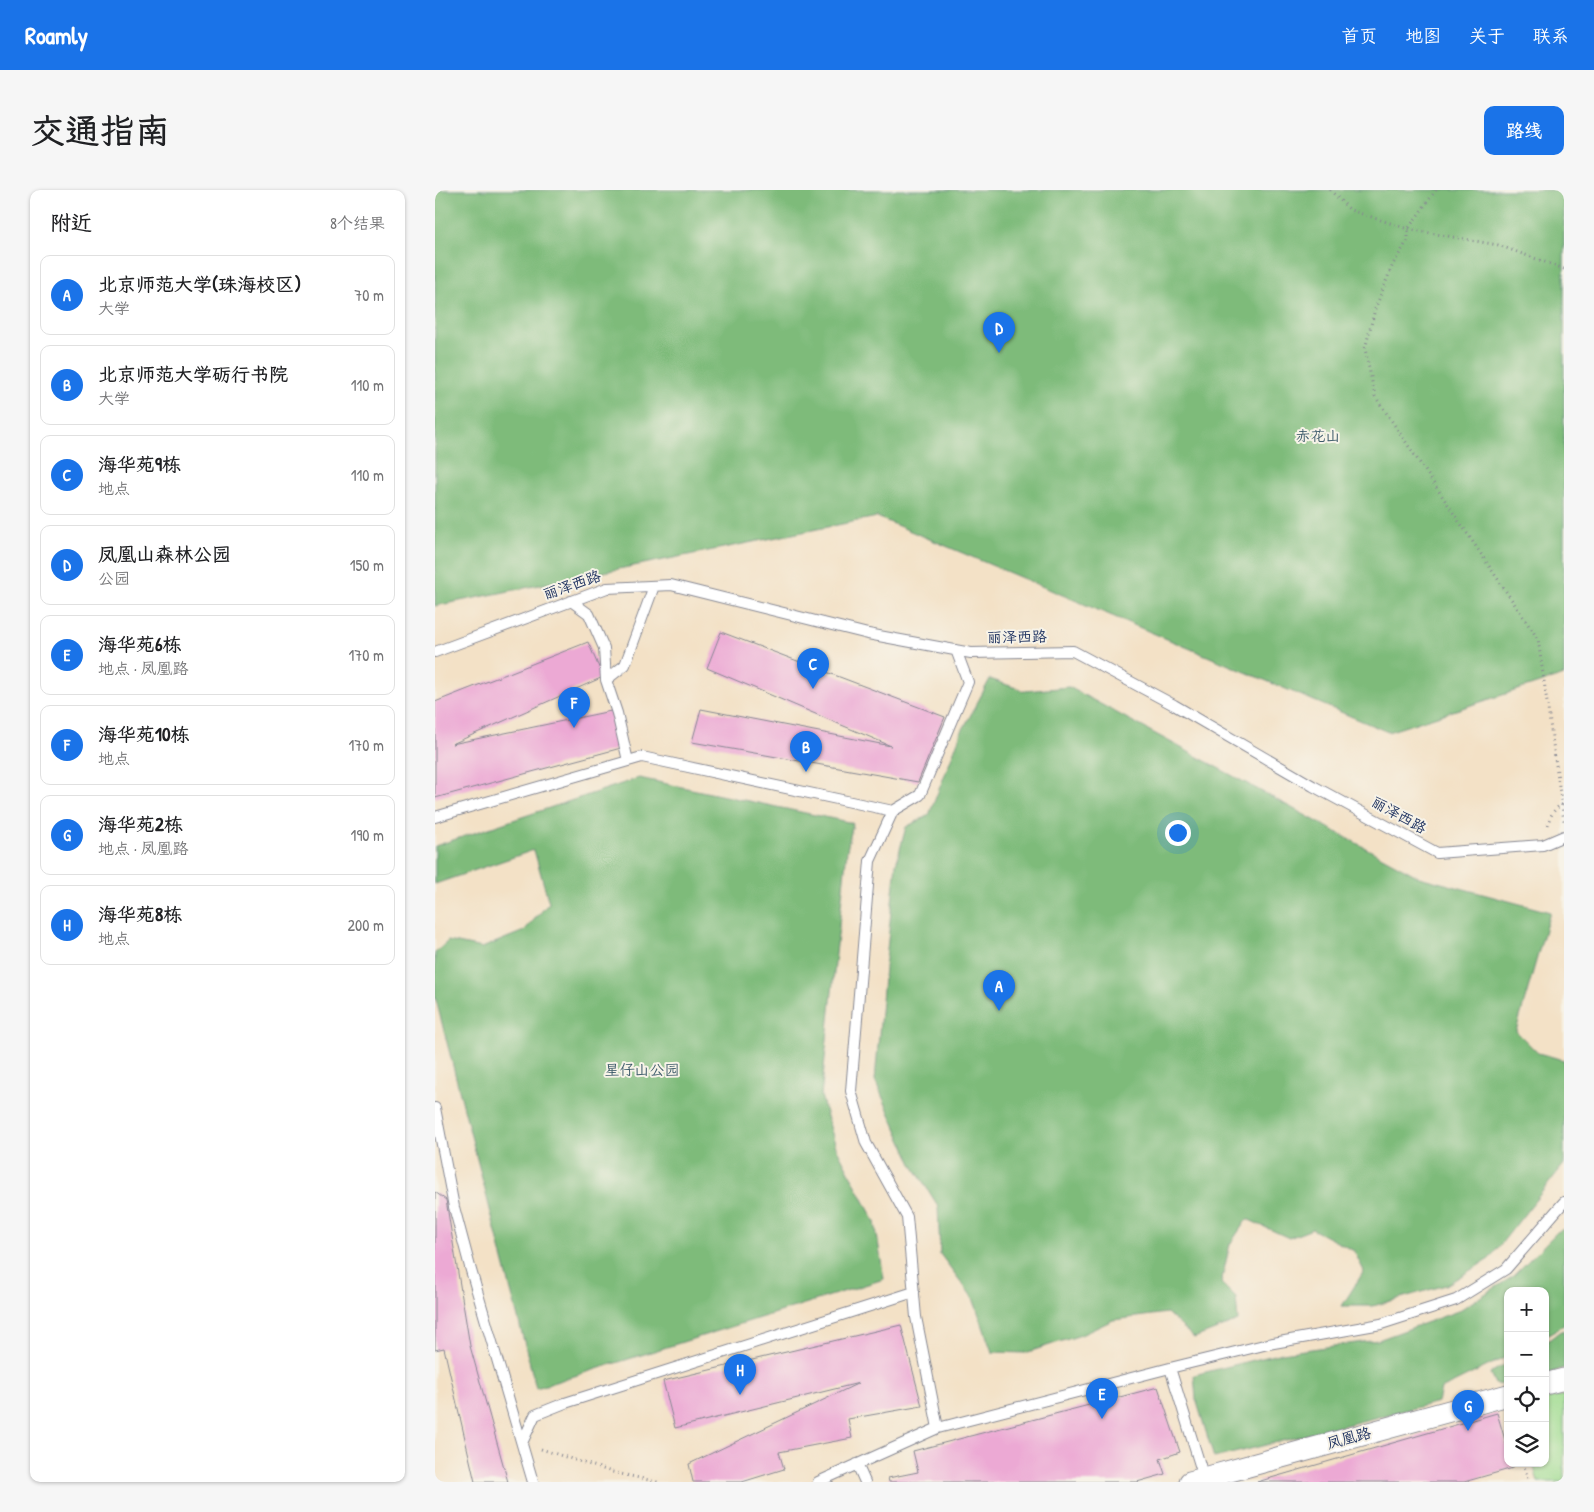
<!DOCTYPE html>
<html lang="zh">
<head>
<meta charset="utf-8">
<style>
	body { margin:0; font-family:"Patrick Hand","LXGW WenKai TC",sans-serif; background:#f6f6f6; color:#202124 }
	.controls { position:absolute; right:15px; bottom:15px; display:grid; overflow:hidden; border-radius:10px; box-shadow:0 1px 4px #0004 }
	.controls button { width:45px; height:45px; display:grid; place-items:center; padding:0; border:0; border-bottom:1px solid #e0e0e0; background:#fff; color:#202124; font:25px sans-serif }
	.you { position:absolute; left:742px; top:642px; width:18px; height:18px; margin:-12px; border:4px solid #fff; border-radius:50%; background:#1a73e8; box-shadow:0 0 0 8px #1a73e833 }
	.badge { display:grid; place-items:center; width:32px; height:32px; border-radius:50%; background:#1a73e8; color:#fff; font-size:16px; font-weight:700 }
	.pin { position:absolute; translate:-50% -41px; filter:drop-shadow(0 1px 2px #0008) }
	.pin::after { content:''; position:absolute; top:26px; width:18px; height:15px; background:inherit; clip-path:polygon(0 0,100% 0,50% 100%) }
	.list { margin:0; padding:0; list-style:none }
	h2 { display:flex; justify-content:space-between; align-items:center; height:65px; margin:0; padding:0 20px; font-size:21px }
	h2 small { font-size:16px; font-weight:400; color:#757577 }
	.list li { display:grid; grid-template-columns:32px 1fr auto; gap:15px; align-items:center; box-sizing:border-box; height:80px; margin:0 10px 10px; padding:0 10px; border:1px solid #e0e0e0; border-radius:10px }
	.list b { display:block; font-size:19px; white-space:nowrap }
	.list p { margin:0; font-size:16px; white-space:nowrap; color:#757577 }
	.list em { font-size:16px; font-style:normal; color:#757577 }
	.icon { flex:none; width:28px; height:28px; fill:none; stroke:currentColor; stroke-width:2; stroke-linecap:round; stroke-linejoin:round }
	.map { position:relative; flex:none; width:1129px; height:1292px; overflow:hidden; border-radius:10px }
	header { display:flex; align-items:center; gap:30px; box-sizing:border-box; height:70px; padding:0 25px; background:#1a73e8; color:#fff }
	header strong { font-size:24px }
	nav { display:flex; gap:28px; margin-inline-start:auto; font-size:18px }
	.intro { display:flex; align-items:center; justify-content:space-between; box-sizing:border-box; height:120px; padding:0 30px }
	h1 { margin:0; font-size:35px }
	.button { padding:12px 22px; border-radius:10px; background:#1a73e8; color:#fff; font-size:18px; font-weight:700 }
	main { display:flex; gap:30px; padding:0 30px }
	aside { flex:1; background:#fff; border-radius:10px; box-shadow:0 1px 4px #0004 }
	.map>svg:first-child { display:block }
	.green { fill:#9edb8f; stroke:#5c8576 }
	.forest { fill:#7ebb7a; stroke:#4c756c }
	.building { fill:#eca9d4 }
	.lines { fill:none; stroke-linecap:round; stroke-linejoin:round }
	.lane-casing { stroke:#878892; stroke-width:12 }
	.street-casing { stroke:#878892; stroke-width:23 }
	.path { stroke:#878892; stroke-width:3; stroke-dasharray:1 4; stroke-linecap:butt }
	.lane { stroke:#fff; stroke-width:10 }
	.street { stroke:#fff; stroke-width:21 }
	.labels { text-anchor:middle; stroke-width:4; stroke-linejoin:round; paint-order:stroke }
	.park-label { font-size:15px; fill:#3c5a6a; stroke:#f7f3e8 }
	.street-label { font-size:15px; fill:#1b2f5e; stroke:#f7f3e8 }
</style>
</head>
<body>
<header>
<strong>Roamly</strong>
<nav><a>首页</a><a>地图</a><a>关于</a><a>联系</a></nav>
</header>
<div class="intro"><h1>交通指南</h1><a class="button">路线</a></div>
<main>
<aside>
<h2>附近<small>8个结果</small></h2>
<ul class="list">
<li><span class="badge">A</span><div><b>北京师范大学(珠海校区)</b><p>大学</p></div><em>70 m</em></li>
<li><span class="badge">B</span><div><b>北京师范大学砺行书院</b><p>大学</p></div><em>110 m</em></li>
<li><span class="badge">C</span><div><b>海华苑9栋</b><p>地点</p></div><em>110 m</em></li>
<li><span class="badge">D</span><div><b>凤凰山森林公园</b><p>公园</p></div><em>150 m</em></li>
<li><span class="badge">E</span><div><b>海华苑6栋</b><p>地点 · 凤凰路</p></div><em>170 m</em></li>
<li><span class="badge">F</span><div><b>海华苑10栋</b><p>地点</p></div><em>170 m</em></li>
<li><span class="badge">G</span><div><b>海华苑2栋</b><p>地点 · 凤凰路</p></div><em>190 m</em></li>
<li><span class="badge">H</span><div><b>海华苑8栋</b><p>地点</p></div><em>200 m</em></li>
</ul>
</aside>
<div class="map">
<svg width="1129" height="1292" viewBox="0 0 1129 1292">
	<rect width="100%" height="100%" fill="#f7f3e8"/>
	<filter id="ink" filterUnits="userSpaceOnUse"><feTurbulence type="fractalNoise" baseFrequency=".02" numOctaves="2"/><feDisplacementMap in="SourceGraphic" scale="10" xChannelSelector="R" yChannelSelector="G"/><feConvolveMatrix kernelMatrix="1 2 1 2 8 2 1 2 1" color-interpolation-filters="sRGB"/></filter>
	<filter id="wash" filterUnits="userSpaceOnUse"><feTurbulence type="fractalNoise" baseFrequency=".0096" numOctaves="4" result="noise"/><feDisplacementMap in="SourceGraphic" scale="20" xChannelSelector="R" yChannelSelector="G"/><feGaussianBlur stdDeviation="1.12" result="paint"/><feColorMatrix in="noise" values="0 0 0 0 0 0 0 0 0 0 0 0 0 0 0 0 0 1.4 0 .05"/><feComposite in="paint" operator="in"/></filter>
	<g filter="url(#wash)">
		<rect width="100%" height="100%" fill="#f3e1c6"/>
		<!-- green -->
		<path class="green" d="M1129,1205V1292H1103L1098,1273H1110V1210Z"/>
		<!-- forest -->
		<path class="forest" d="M0,0H1129V485L953,542L442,327L0,416Z
			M555,489L590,501L634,497L984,687L1115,722L1081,841L1103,863L1129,870V974L1054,1069L1011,1095L938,1116H907L929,1081L919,1061L877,1039L854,1048L812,1029L795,1054L786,1093L801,1108L803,1131L759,1148L732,1123L678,1130L646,1145L590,1163L557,1162L538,1108L505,1064L503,1016L477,974L440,890L449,788L461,674L471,637L494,625L526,543Z
			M204,588L418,633L412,660L386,906L401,957L440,1032L449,1089L101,1198L0,806V763L13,751L47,758L89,741L114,713L99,660L0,694V656Z
			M1129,1039V1135L1110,1146V1101H1073V1166L1006,1199L1003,1212L779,1268L761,1209L759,1185L847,1163L943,1150L1023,1121L1077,1087L1122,1042Z
			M1129,1140V1178L1110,1185V1153L1124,1142Z
			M1073,1173V1195L1060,1194L1055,1183Z"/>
		<g id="blocks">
			<!-- building -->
			<path class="building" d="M286,442L510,527L483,592L257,552L266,519L456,556L272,478Z
				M153,452L168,487L17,554L176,521L186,558L0,608V512Z
				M0,1002L11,1010L35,1156L73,1292H40L9,1158L0,1160Z
				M466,1135L487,1216L413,1229L417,1248L344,1262L349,1279L307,1292H258L254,1274L424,1193L240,1238L228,1191Z
				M723,1197L745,1262L725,1269L730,1284L702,1292H454L453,1288L483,1282L478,1261Z
				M1062,1223L1073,1260V1273H1077L1078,1278L1029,1292H822Z"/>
		</g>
	</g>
	<g filter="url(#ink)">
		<use href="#blocks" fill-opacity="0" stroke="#878892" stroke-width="1"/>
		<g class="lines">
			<defs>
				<path id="lane" d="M136,411L154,424L169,458L171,490L182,523L193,571
					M0,462L172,398L236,395L433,444L536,463L638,461L739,515L878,596L1002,663L1108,655L1129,646
					M171,490L190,475L219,396
					M458,621L485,605L533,492L521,460
					M0,627L207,567L458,621L435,671L416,901L431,953L472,1027L481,1127L503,1238
					M0,918L19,1017L35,1077L98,1292
					M735,1178L769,1288
					M87,1253L100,1225L130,1213L479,1102
					M422,1274L430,1292
					M383,1292L503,1238L735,1178L833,1154L946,1134L1021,1110L1071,1079L1129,1012"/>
				<path id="street" d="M1110,1194L1129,1189
					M755,1292L1073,1205"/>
			</defs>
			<!-- lane casing -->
			<use href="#lane" class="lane-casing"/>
			<!-- street casing -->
			<use href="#street" class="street-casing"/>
			<!-- path -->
			<path class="path" d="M895,0L915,20L973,39L1063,55L1129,79
				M1001,0L973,39V50L958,74L940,119L930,159L940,206L1103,449L1129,631
				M1113,635C1115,625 1120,617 1129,614
				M106,1259L177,1282L223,1292
				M1088,1273L1094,1292"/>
			<!-- lane -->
			<use href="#lane" class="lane"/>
			<!-- street -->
			<use href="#street" class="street"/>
		</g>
	</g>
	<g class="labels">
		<!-- park labels -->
		<g class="park-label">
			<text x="883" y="251">赤花山</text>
			<text x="207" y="885">星仔山公园</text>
		</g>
		<!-- street labels -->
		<g class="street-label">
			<text transform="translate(137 395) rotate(-19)" y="5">丽泽西路</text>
			<text transform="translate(582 447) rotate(-1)" y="5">丽泽西路</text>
			<text transform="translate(964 625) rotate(29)" y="5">丽泽西路</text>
			<text transform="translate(914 1248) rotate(-15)" y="5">凤凰路</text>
		</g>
	</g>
</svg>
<div class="controls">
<button>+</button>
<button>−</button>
<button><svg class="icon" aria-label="locate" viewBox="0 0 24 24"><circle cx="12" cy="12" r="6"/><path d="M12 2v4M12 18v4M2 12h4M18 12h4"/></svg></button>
<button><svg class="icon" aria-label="layers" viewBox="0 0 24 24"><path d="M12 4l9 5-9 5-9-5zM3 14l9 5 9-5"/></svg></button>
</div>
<div class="you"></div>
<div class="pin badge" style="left:564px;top:821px">A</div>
<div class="pin badge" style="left:371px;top:582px">B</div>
<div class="pin badge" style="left:378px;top:499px">C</div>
<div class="pin badge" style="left:564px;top:163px">D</div>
<div class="pin badge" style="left:667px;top:1229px">E</div>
<div class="pin badge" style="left:139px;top:538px">F</div>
<div class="pin badge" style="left:1033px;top:1241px">G</div>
<div class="pin badge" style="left:305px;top:1205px">H</div>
</div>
</main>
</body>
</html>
